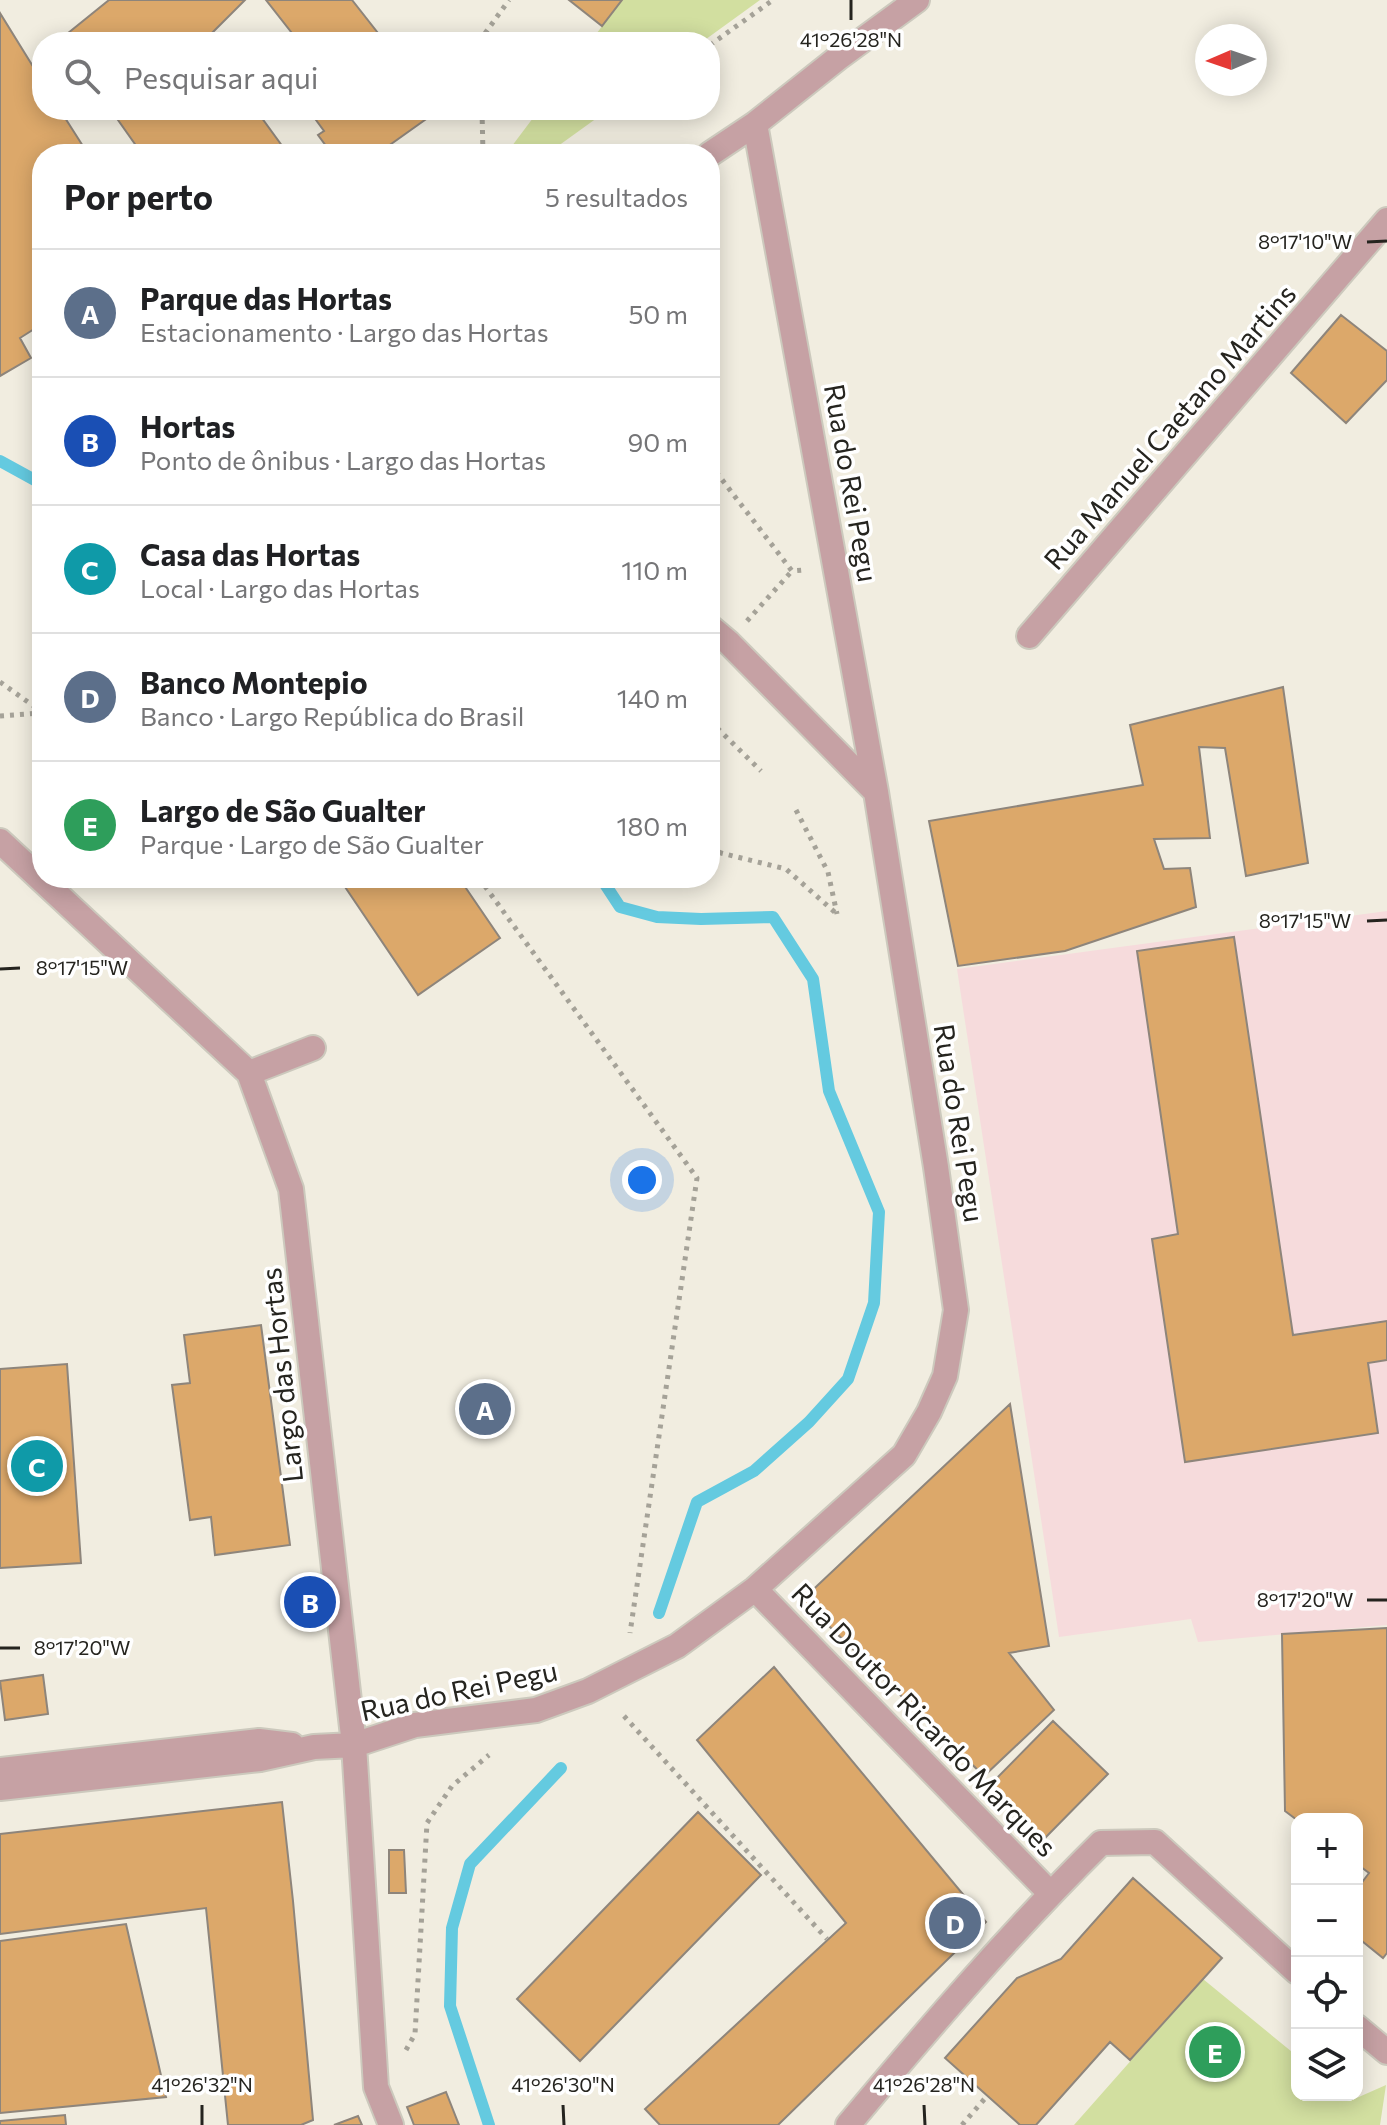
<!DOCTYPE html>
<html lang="pt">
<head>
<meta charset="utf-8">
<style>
	body { margin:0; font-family:Commissioner,sans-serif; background:#f2f2f2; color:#202124 }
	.controls { position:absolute; right:24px; bottom:24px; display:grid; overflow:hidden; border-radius:16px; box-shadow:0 4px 20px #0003 }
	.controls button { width:72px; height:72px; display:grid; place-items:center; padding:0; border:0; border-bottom:2px solid #e0e0e0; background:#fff; color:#202124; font:40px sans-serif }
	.compass { position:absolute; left:1195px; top:24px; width:72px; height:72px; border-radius:50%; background:#fff; box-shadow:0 4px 20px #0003; rotate:268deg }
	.you { position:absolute; left:642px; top:1180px; width:28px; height:28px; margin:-20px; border:6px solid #fff; border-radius:50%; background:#1a73e8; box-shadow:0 0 0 12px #1a73e833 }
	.badge { display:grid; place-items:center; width:52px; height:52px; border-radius:50%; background:#7c3aed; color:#fff; font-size:26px; font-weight:700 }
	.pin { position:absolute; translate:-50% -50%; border:4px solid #fff; box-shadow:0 2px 8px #0006 }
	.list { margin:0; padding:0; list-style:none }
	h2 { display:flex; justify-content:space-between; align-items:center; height:104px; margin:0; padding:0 32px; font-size:34px }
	h2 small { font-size:26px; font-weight:400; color:#757577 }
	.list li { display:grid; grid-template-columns:52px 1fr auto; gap:24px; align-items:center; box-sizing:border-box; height:128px; padding:0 32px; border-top:2px solid #e0e0e0 }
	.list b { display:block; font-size:30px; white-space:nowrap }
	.list p { margin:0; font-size:26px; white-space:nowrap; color:#757577 }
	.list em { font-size:26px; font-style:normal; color:#757577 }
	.icon { flex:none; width:44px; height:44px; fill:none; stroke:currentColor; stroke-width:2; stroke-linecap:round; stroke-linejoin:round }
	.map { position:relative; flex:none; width:1387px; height:2125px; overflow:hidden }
	.search { position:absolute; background:#fff; box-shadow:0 4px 20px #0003; left:32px; top:32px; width:688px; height:88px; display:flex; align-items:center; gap:20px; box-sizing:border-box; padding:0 28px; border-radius:32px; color:#757577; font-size:30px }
	.panel { position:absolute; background:#fff; box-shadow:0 4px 20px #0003; left:32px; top:144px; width:688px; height:744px; border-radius:32px }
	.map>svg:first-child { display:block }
	.education { fill:#f6dbdc }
	.green { fill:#d2dfa0 }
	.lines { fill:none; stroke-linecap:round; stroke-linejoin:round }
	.stream { stroke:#64cae0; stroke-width:12 }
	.building { fill:#dca86a; stroke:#8e857b; stroke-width:2 }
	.minor-casing { stroke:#ccc9bd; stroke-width:28 }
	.path { stroke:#a5a298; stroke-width:5; stroke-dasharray:4 6; stroke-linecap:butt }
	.minor { stroke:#c6a1a4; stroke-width:24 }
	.ticks { fill:none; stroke:#25241f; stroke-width:3 }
	.labels { text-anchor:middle; stroke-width:7; stroke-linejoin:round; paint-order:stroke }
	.street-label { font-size:28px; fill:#25241f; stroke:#fff }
	.ticks-label { font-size:20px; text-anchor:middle; fill:#25241f; stroke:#fff; stroke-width:7; stroke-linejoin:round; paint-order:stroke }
</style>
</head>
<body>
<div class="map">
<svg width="1387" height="2125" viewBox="0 0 1387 2125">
	<rect width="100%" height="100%" fill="#f1ede0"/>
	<!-- education -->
	<path class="education" d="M1387,911V1625L1198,1642L1191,1619L1059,1637L957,969Z"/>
	<!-- green -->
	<path class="green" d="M622,0H760L702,42H590Z
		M539,110H608L547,154H506Z
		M1203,1979L1297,2056V2095H1345L1352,2100L1386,2085L1380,2125H1074Z"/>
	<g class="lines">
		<!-- stream -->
		<path class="stream" d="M0,461L42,484
			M601,878L620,907L657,917L701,919L773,917L813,979L829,1091L879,1212L874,1303L848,1379L809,1422L754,1471L697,1502L659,1613
			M489,2125L450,2006L452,1928L470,1864L561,1768"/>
	</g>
	<!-- building -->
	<path class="building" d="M109,0H245L206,39L208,42H57Z
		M266,0H352L385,42H299Z
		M569,0H622L602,26Z
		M0,13L42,81V110H60L88,154H42V324L20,338L31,358L0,376Z
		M103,110H256L288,154H142L113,113L108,117Z
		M330,110H424L429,117L377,154H332L318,135L324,131L316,120Z
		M1341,315L1387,351V380L1346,423L1291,373Z
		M1283,687L1308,863L1246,876L1225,748L1199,747L1210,838L1154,839L1164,869L1190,868L1196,907L1065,951L958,966L929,821L1143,785L1130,725Z
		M339,878H459L500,938L418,995Z
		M1234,937L1293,1335L1387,1321V1360L1368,1363L1378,1433L1185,1462L1152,1239L1178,1234L1137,951Z
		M261,1325L290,1545L215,1555L211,1517L190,1520L172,1385L190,1383L184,1335Z
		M67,1364L81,1563L0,1568V1369Z
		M1010,1404L1049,1646L1009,1653L1054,1710L984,1776L802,1600Z
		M1387,1628V1953L1383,1958L1357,1937V1889L1369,1873L1357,1864V1819L1297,1820L1285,1811L1282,1634Z
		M774,1667L986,1922L778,2125H660L645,2109L846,1923L697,1740Z
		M43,1675L48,1714L5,1720L0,1681Z
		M1053,1721L1108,1774L1044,1839L990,1785Z
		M282,1802L293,1901L313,2120L301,2125H228L206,1908L0,1934V1834Z
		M698,1812L761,1875L580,2061L517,1999Z
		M389,1850H404L406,1893H389Z
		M1133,1878L1222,1958L1130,2060L1110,2042L1036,2125H1020L945,2058L1017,1978L1061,1959Z
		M126,1924L166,2097L0,2113V1941Z
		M446,2092L459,2125H414L407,2107Z
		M65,2115L66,2125H0V2121Z
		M358,2116L362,2125H334Z"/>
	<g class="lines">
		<defs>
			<path id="minor" d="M710,154L755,124L838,58L917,0
				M710,627L729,643L876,792
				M1029,636L1387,220
				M0,841L249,1073L291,1189L354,1745L376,2087L391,2125
				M249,1073L313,1048
				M755,1589L1050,1893
				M0,1770L259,1741L292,1745
				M0,1788L260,1759L314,1747L354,1745L415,1725L536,1710L588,1691L677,1646L755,1589L904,1455L929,1412L945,1376L956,1310L936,1167L876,792L755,124
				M1357,2027L1387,2052
				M848,2125C929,2028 1011,1932 1101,1843L1155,1842L1297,1972"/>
		</defs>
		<!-- minor casing -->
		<use href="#minor" class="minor-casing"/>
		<!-- path -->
		<path class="path" d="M481,42V39L509,0
			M710,45L773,0
			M482,110L483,154
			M710,464L792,571L803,570
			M747,621L792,571
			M0,682L42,712
			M0,716L41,713
			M710,721L761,771
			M796,810L828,872L837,914
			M710,848L721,853L786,869L838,915
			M479,878L697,1178L630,1633
			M624,1716L827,1939
			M406,2050L415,2034L427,1823L452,1786L489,1755
			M962,2125L987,2096"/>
		<!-- minor -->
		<use href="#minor" class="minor"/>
	</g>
	<!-- ticks -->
	<path class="ticks" d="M851,0V20M1367,242L1387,241M1367,921L1387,920M0,969L20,968M1367,1600H1387M0,1648H20M202,2105V2125M563,2105L564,2125M924,2105L925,2125"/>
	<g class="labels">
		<!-- street labels -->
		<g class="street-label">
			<text transform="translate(1170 427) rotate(-49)" y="10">Rua Manuel Caetano Martins</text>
			<text transform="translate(851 483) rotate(80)" y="10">Rua do Rei Pegu</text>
			<text transform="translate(959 1123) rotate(81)" y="10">Rua do Rei Pegu</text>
			<text transform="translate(282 1375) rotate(-96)" y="10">Largo das Hortas</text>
			<text transform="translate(459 1691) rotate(-12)" y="10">Rua do Rei Pegu</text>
			<text transform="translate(924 1720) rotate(46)" y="10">Rua Doutor Ricardo Marques</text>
		</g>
	</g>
	<g class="ticks-label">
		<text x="851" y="47">41°26'28"N</text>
		<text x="1305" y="249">8°17'10"W</text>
		<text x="1305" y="928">8°17'15"W</text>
		<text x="82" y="975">8°17'15"W</text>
		<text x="1305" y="1607">8°17'20"W</text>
		<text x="82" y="1655">8°17'20"W</text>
		<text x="202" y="2092">41°26'32"N</text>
		<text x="563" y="2092">41°26'30"N</text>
		<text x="924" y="2092">41°26'28"N</text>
	</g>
</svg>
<div class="controls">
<button>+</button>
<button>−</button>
<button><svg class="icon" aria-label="locate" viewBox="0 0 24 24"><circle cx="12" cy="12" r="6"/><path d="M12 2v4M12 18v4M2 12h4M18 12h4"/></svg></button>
<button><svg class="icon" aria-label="layers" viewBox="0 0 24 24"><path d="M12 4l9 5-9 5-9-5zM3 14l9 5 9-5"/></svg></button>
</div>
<svg class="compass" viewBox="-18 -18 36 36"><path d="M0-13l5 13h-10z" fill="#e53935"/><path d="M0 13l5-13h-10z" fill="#757577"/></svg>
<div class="you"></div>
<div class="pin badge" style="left:485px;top:1409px;background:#5c6f8a">A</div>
<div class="pin badge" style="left:310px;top:1602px;background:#1a4fb4">B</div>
<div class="pin badge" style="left:37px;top:1466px;background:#0f9aa8">C</div>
<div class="pin badge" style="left:955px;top:1923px;background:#5c6f8a">D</div>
<div class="pin badge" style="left:1215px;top:2052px;background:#2e9e5b">E</div>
<div class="search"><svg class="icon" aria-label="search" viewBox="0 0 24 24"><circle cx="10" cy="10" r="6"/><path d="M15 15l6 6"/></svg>Pesquisar aqui</div>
<section class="panel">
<h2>Por perto<small>5 resultados</small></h2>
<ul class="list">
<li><span class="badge" style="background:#5c6f8a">A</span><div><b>Parque das Hortas</b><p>Estacionamento · Largo das Hortas</p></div><em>50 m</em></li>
<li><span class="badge" style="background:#1a4fb4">B</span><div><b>Hortas</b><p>Ponto de ônibus · Largo das Hortas</p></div><em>90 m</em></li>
<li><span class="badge" style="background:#0f9aa8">C</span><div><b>Casa das Hortas</b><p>Local · Largo das Hortas</p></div><em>110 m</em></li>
<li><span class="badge" style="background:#5c6f8a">D</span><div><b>Banco Montepio</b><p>Banco · Largo República do Brasil</p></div><em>140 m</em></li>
<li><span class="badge" style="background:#2e9e5b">E</span><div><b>Largo de São Gualter</b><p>Parque · Largo de São Gualter</p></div><em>180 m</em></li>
</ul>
</section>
</div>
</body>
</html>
